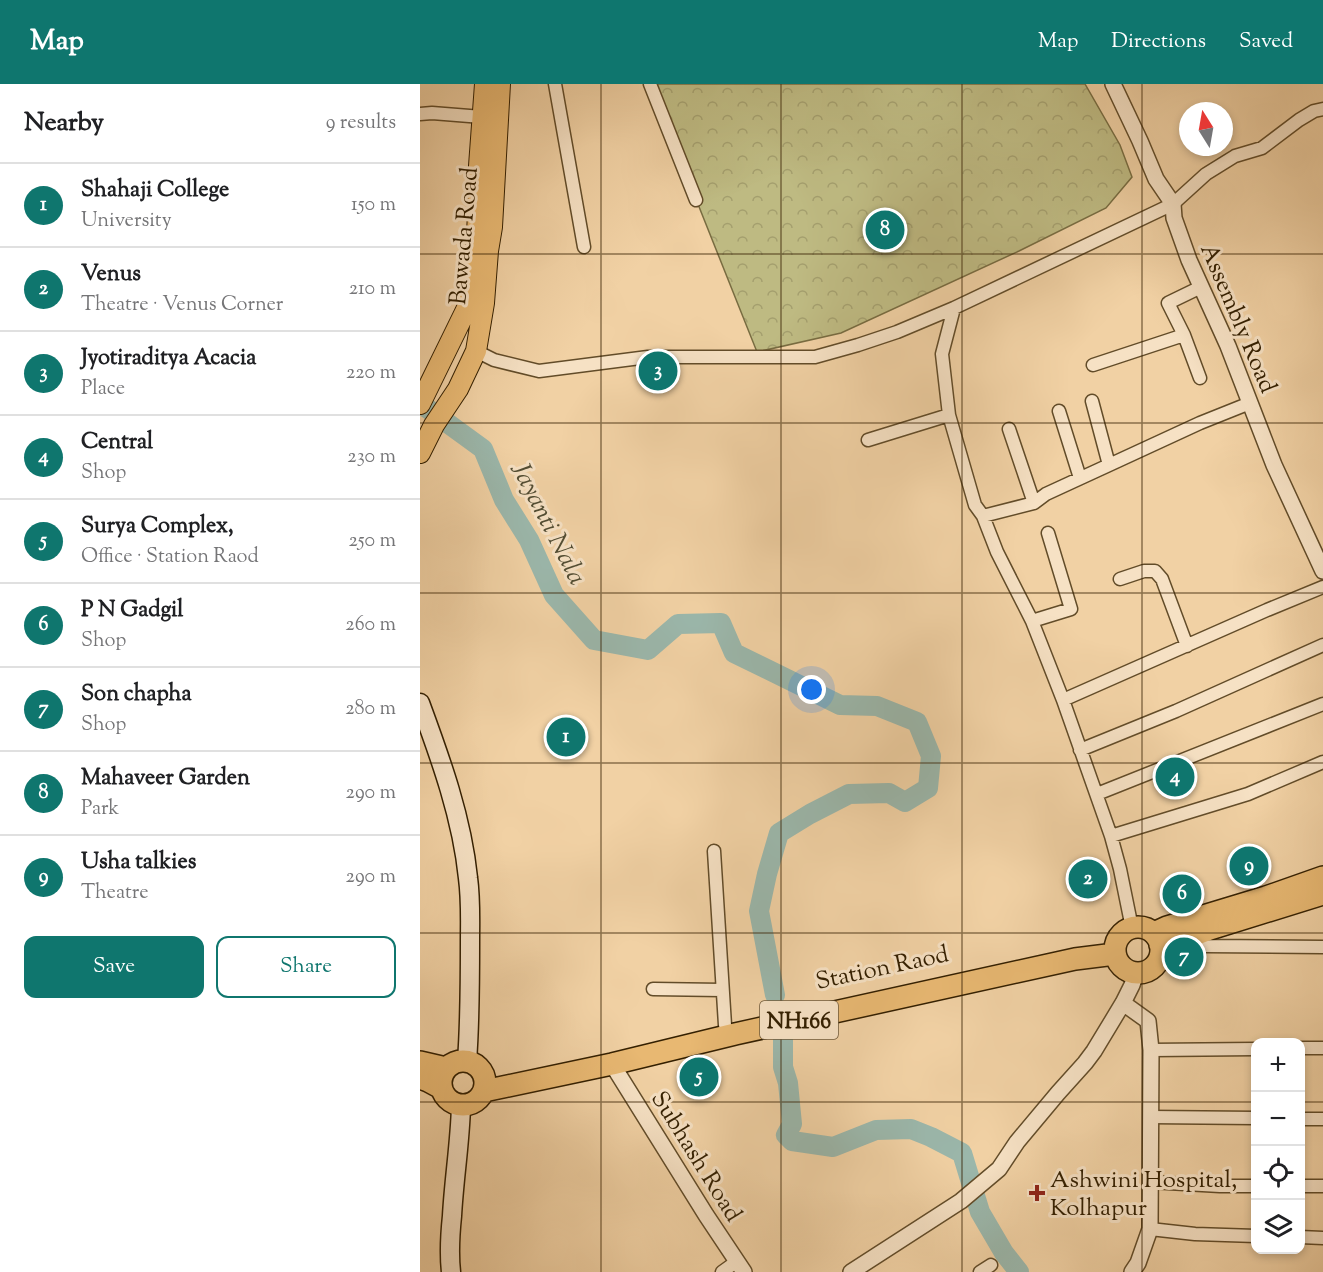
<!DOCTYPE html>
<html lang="en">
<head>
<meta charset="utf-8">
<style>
	body { margin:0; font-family:"Sorts Mill Goudy",serif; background:#f6f6f6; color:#202124 }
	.controls { position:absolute; right:18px; bottom:18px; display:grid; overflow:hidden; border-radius:12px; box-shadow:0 3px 9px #0003 }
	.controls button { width:54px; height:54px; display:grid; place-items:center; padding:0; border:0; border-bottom:2px solid #e0e0e0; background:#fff; color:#202124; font:30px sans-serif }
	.compass { position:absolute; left:759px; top:18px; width:54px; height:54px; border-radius:50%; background:#fff; box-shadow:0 3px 9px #0003; rotate:349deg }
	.you { position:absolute; left:392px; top:606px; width:21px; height:21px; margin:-15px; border:4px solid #fff; border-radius:50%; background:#1a73e8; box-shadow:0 0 0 9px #1a73e833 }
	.badge { display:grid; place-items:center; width:39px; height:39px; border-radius:50%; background:#0f766e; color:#fff; font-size:20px; font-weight:700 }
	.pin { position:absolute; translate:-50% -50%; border:3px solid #fff; box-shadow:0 2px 6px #0006 }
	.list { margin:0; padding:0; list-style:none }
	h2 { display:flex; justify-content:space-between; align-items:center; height:78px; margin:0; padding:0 24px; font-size:26px }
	h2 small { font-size:20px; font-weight:400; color:#757577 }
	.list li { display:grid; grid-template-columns:39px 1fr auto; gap:18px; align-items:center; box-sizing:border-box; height:84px; padding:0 24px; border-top:2px solid #e0e0e0 }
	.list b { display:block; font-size:22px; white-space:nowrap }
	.list p { margin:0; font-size:20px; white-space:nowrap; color:#757577 }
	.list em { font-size:20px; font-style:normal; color:#757577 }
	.actions { display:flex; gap:12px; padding:18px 24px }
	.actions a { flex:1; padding:14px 0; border:2px solid #0f766e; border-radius:12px; text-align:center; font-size:21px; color:#0f766e }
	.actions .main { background:#0f766e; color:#fff }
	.icon { flex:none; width:33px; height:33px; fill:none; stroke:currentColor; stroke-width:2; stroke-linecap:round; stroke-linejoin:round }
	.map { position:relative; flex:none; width:903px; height:1188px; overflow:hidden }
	header { display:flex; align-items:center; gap:36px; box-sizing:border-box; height:84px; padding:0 30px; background:#0f766e; color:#fff }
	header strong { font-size:28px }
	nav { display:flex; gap:33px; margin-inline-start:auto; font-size:21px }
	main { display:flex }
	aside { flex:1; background:#fff }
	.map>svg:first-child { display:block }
	.park { fill:url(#park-crowns); stroke:#786c41; stroke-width:1.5 }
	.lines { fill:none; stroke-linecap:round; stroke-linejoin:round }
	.river { stroke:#9bb7ab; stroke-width:20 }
	.minor-casing { stroke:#624c29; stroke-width:15 }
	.tertiary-casing { stroke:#624c29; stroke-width:18 }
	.secondary-casing { stroke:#331f00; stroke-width:21 }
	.primary-casing { stroke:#331f00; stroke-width:22 }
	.trunk-casing { stroke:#331f00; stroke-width:24 }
	.minor { stroke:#f6e1c4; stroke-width:12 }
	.tertiary { stroke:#f6e1c4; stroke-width:15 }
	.secondary { stroke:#f6e1c4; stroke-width:18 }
	.primary { stroke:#e8b872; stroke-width:20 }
	.trunk { stroke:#e8b872; stroke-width:21 }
	.grid { fill:none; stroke:#331f00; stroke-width:1.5; stroke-opacity:0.55 }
	.poi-dot { fill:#8f2418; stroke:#f6e1c4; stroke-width:2 }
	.labels { text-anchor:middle; stroke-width:6; stroke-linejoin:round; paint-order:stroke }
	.shield { fill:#f6e1c4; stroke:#6e593b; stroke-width:1.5 }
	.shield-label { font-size:22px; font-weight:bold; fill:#331f00 }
	.street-label { font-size:24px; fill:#331f00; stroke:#f6e1c4 }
	.poi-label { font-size:24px; fill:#331f00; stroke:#f6e1c4; text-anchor:start }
	.water-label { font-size:26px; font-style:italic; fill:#524d33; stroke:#f6e1c4 }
</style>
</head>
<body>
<header>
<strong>Map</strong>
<nav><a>Map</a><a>Directions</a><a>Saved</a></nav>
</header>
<main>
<aside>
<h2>Nearby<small>9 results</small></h2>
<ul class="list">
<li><span class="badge">1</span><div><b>Shahaji College</b><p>University</p></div><em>150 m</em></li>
<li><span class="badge">2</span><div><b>Venus</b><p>Theatre · Venus Corner</p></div><em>210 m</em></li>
<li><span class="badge">3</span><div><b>Jyotiraditya Acacia</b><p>Place</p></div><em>220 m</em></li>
<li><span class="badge">4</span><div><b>Central</b><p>Shop</p></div><em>230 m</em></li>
<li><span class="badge">5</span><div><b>Surya Complex,</b><p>Office · Station Raod</p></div><em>250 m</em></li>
<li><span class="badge">6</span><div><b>P N Gadgil</b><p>Shop</p></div><em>260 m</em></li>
<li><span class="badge">7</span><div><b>Son chapha</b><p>Shop</p></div><em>280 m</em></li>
<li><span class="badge">8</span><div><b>Mahaveer Garden</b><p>Park</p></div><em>290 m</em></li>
<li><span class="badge">9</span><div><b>Usha talkies</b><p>Theatre</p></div><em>290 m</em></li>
</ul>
<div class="actions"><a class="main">Save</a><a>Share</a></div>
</aside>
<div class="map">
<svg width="903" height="1188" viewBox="0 0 903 1188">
	<defs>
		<pattern id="park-crowns" width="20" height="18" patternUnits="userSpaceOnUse" patternTransform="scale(1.5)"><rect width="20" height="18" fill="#beba82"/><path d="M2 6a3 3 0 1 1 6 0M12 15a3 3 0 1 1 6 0" fill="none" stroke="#a49f6e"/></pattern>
	</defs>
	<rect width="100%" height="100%" fill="#f1d1a4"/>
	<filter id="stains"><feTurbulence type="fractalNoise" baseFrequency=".00333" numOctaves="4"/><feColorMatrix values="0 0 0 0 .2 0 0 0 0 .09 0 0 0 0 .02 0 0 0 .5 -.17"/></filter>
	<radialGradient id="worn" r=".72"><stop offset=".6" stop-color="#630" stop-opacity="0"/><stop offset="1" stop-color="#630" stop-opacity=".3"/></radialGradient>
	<!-- park -->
	<path class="park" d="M230,0H665L700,61L712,93L686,124L599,167L421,249L337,268Z"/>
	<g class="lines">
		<!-- river -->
		<path class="river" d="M0,319L63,365L84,416L109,456L134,511L174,556L228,566L258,540L301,539L314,569L420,621L457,622L497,638L511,672L508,704L485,718L469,709L429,710L390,730L359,749L347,790L339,827L355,911
			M363,954V983L368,999L372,1040L366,1051L372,1057L413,1063L456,1046L491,1045L511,1053L542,1069L560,1128L584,1169L599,1188"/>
		<defs>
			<path id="minor" d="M135,0L164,163
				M230,0L276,116
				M0,30L12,29L62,33
				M534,224L522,270L529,331L555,421L563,432L614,419L626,410L689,381L780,339L830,319
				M56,267L74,276L119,287L228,273H395L438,261L477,248L534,224L753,120L786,90L815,72L842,64L879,36L894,27L903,25
				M673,281L764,251
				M780,294L764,251L748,219L781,203
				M672,317L689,381
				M639,327L660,394
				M589,345L614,419
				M448,356L529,331
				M563,432L577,468L612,537
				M628,449L651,525L612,537L643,616
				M700,495L724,487H735L742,495L767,562
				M660,666L756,627L903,561
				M677,710L903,620
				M691,752L828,710L903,678
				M294,767L305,941
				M712,844L700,785L691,752L643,616L847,526L903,503
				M770,852L775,860L786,862L903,863
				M233,905L302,906
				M880,964H903
				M731,966L836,965
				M730,1033L836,1034
				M880,1035H903
				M730,1098L800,1102H836
				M880,1102H903
				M730,1145L775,1150L836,1152
				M880,1153L903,1154
				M302,1188L316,1178
				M560,1188L571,1181"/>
			<path id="tertiary" d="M693,0L720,57L736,95L753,120L754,134L769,176L808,262L854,381L903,487
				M703,919L728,937L731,966L730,1145L718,1179L712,1188
				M192,980L286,1131L324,1188
				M431,1188L541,1117L579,1085L597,1058L638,1009L665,979L674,967L703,919L712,901L716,889"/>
			<path id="secondary" d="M0,619C21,676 42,734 48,794C51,816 50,837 50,858C50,898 50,938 47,977
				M31,1188C29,1170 30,1151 32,1132C34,1095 40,1059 41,1022"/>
			<path id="primary" d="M0,320L48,222L56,170L58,129L59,82L65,0
				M0,369L14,341L38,305L56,267L64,219L68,167L72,143L80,0"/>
			<path id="trunk" d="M695 866a23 23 0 1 1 46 0a23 23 0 1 1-46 0Z
				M734,849L747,843L846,813L903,793
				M740,861L756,858L790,845L903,810
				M21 999a22 22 0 1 1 44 0a22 22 0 1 1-44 0Z
				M0,978L26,984
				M0,994L8,997L21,1004
				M64,1007L192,980L315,950L655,875L695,870"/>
		</defs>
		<!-- minor casing -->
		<use href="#minor" class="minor-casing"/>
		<!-- tertiary casing -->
		<use href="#tertiary" class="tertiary-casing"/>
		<!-- secondary casing -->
		<use href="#secondary" class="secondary-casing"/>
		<!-- primary casing -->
		<use href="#primary" class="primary-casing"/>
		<!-- trunk casing -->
		<use href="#trunk" class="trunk-casing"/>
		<!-- minor -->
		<use href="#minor" class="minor"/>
		<!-- tertiary -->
		<use href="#tertiary" class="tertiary"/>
		<!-- secondary -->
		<use href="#secondary" class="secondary"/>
		<!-- primary -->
		<use href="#primary" class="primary"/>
		<!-- trunk -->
		<use href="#trunk" class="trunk"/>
	</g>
	<!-- grid -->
	<path class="grid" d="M181,0V1188M361,0V1188M542,0V1188M722,0V1188M0,170H903M0,339H903M0,509H903M0,679H903M0,849H903M0,1018H836M880,1018H903"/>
	<!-- markers -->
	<path class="poi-dot" d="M614 1100h6v6h6v6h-6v6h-6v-6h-6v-6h6z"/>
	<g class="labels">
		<!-- shield labels -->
		<rect class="shield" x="340" y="917" width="78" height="38" rx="4.5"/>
		<g class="shield-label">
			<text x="379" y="944">NH166</text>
		</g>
		<!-- street labels -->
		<g class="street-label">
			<text transform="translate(43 152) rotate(-85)" y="8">Bawada Road</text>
			<text transform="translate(819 234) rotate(67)" y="8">Assembly Road</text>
			<text transform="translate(462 883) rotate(-12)" y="8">Station Raod</text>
			<text transform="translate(277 1072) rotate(58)" y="8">Subhash Road</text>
		</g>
		<!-- poi labels -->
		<g class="poi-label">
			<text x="630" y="1103">Ashwini Hospital,<tspan x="630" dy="28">Kolhapur</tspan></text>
		</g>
		<!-- water labels -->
		<g class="water-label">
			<text transform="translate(130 439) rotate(63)" y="9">Jayanti Nala</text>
		</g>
	</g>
	<rect width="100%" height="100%" filter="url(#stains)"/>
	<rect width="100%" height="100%" fill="url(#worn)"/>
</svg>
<div class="controls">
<button>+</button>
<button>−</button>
<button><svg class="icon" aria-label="locate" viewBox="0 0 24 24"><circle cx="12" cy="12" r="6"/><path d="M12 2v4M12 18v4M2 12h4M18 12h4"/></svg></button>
<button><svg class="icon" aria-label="layers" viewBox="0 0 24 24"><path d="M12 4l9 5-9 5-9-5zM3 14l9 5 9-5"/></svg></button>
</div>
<svg class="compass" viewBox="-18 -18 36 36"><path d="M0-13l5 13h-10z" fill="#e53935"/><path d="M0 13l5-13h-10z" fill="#757577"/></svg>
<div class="you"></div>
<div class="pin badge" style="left:146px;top:653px">1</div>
<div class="pin badge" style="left:668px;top:795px">2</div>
<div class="pin badge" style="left:238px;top:287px">3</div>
<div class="pin badge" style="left:755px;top:693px">4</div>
<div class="pin badge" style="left:279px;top:993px">5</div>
<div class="pin badge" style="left:762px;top:810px">6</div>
<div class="pin badge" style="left:764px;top:873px">7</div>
<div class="pin badge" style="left:465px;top:146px">8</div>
<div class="pin badge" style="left:829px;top:782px">9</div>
</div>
</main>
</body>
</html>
